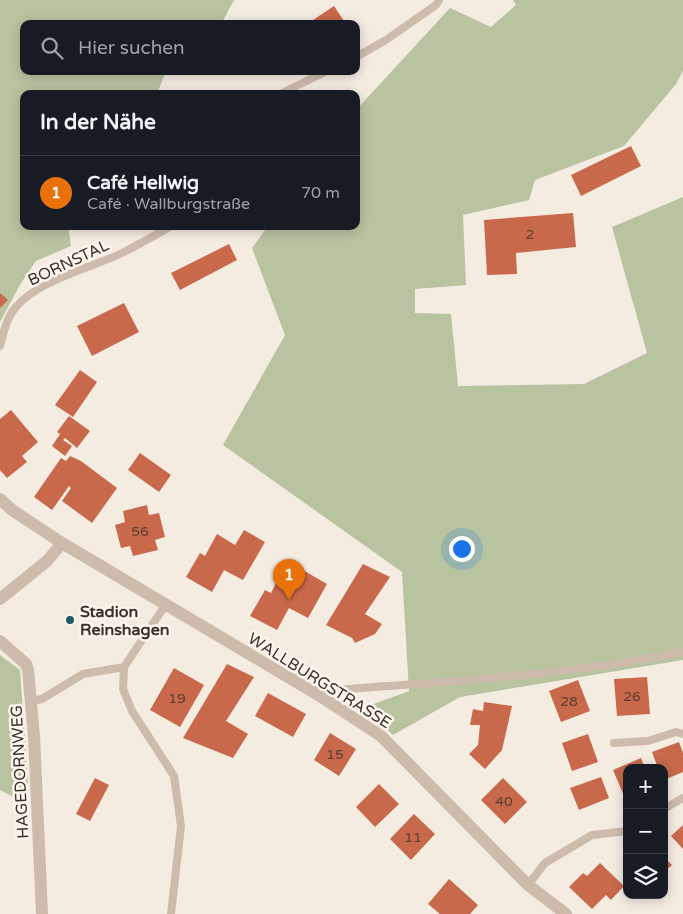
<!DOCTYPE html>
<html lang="de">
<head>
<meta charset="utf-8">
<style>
	body { margin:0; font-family:"Varela Round",sans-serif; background:#20242c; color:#f1f3f6 }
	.controls { position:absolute; right:15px; bottom:15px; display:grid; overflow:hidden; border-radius:10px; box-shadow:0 2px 12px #0003 }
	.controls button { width:45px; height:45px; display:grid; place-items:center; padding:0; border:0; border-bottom:1px solid #363941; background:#171b24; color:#f1f3f6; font:25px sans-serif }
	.you { position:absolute; left:461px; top:548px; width:18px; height:18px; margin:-12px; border:4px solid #fff; border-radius:50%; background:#1a73e8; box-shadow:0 0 0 8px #1a73e833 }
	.badge { display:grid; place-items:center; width:32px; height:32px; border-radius:50%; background:#1a73e8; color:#fff; font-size:16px; font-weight:700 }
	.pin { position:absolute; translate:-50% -41px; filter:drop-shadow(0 1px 2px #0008) }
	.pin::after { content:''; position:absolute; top:26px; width:18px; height:15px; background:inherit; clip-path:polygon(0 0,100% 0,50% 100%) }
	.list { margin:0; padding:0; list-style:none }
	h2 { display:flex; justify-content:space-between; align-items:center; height:65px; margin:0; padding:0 20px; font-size:21px }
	h2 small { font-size:16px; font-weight:400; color:#9ea1a6 }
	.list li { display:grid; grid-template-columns:32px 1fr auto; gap:15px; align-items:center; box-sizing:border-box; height:75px; padding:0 20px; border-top:1px solid #363941 }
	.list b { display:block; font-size:19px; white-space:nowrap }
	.list p { margin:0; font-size:16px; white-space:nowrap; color:#9ea1a6 }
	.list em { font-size:16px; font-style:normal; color:#9ea1a6 }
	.icon { flex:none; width:28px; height:28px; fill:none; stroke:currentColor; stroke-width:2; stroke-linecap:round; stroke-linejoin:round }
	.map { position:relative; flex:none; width:683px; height:914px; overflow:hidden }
	.search { position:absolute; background:#171b24; box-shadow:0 2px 12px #0003; left:20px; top:20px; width:340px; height:55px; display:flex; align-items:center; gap:12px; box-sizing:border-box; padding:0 18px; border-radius:10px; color:#9ea1a6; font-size:19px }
	.panel { position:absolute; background:#171b24; box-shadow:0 2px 12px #0003; left:20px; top:90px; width:340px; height:140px; border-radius:10px }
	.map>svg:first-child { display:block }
	.green { fill:#b8c4a0 }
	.building { fill:#c8694b }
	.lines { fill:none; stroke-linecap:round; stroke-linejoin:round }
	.lane { stroke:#cdbbac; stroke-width:8 }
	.street { stroke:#cdbbac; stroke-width:12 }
	.poi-dot { fill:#1f5a5e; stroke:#fbf5ee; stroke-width:2 }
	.labels { text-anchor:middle; stroke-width:5; stroke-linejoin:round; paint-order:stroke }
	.number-label { font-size:14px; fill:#5e3e33 }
	.street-label { font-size:16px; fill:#3b302b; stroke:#fbf5ee }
	.poi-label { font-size:16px; font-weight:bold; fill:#3b302b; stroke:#fbf5ee; text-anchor:start }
</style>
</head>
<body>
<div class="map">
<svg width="683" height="914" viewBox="0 0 683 914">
	<rect width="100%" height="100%" fill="#f4ebe1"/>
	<!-- green -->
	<path class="green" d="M0,0H234L221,24H24V71H166L157,94H24V226H68L71,246L36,261L21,283L0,322Z
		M513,0H683V71L676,84L624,146L535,180L529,200L463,215L466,285L415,289V313L451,314L458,386L584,384L647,353L612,227L683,197V660L460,697L393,735L363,708L409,691L402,572L223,445L285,335L252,248L268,226H356V110L450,8L491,27L516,5Z
		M0,655L20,670L28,785L21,801L0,790Z"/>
	<!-- building -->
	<path class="building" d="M334,6L346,24H311L310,22Z
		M631,146L641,166L581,196L571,175Z
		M573,213L576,247L516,253L517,274L487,275L484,220Z
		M229,244L237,260L180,290L171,273Z
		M0,293L8,300L0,308Z
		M124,303L139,332L92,356L77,326Z
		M80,370L97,382L73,417L55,405Z
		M11,410L38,442L22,456L27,462L7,478L0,470V419Z
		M69,416L90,431L77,448L65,438L63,440L72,446L65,456L52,446L60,434L57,432Z
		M140,453L171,475L159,492L128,470Z
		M70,456L81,461L117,488L92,523L62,501L71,488L69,486L52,510L34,497L61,458L66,461Z
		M147,505L149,515L159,513L165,537L155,540L158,550L133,556L130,546L121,548L115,525L125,522L123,511Z
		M244,530L265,542L243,580L224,570L212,592L186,577L200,553L205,556L217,534L235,545Z
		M363,564L390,577L365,614L382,624L375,634L355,643L352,638L326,625Z
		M301,569L327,584L308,618L289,608L277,630L250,616L265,590L271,593L281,573L295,581Z
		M227,664L254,677L226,721L248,734L233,758L183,738Z
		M174,668L204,685L180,727L150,710Z
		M647,677L650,714L617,716L614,679Z
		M578,680L590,711L561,722L549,691Z
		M268,693L306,714L293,737L255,716Z
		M484,702L512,706L502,750L485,769L469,754L478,745L480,725H470L473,709L483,711Z
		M330,733L356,749L339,776L314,760Z
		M588,734L598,762L572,771L562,743Z
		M679,742L683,753V772L664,780V768H658L652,752Z
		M641,758L645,768H627V796H624L613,770Z
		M601,777L609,798L579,810L570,788Z
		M95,778L109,785L90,821L76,814Z
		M503,778L527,802L505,824L481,800Z
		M379,784L399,804L375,827L356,807Z
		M414,814L435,834L411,860L390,839Z
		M683,825V849L671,836Z
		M664,857L672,865L664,872Z
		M600,863L624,886L611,900L606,895L592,909L569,887L583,873L587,876Z
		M449,879L478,905L470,914H440L428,904Z"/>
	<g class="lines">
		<!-- lane -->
		<path class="lane" d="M356,57L386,40L436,5L439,0
			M280,94L327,71
			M0,346C4,332 6,318 16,307C37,281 90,268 120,254C138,245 154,236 171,226
			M166,604L124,667L123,689L132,711L174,776L181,826L171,914
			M320,696L336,690C452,681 568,675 683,652
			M31,701L42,699L83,674L124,667
			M614,743L648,741L676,732L683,734
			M664,809L683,798
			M528,885L545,863L592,835L627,831"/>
		<!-- street -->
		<path class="street" d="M0,499L12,510L62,543L320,696L381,736L528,885L566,914
			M0,599L47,561L62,543
			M0,641L26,664L28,670L34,736L42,914"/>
	</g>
	<!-- markers -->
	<circle class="poi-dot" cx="70" cy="620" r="5"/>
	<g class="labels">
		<!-- number labels -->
		<g class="number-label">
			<text x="530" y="239">2</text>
			<text x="140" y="536">56</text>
			<text x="632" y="701">26</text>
			<text x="177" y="703">19</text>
			<text x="569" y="706">28</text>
			<text x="335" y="759">15</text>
			<text x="504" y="806">40</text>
			<text x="413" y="842">11</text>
		</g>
		<!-- street labels -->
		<g class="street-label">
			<text transform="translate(68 262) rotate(-25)" y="6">BORNSTAL</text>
			<text transform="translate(320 680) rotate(32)" y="6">WALLBURGSTRASSE</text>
			<text transform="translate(19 772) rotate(-93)" y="6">HAGEDORNWEG</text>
		</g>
		<!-- poi labels -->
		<g class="poi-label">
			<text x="80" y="617">Stadion<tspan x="80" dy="18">Reinshagen</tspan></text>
		</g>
	</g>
</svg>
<div class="controls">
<button>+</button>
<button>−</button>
<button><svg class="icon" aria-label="layers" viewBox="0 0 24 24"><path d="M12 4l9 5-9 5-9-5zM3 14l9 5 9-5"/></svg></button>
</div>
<div class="you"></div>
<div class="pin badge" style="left:289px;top:600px;background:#e8710a">1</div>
<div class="search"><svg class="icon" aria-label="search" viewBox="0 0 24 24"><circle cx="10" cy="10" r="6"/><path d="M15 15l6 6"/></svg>Hier suchen</div>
<section class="panel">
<h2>In der Nähe<small></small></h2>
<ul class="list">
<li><span class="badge" style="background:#e8710a">1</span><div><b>Café Hellwig</b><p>Café · Wallburgstraße</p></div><em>70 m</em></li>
</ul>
</section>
</div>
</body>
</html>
